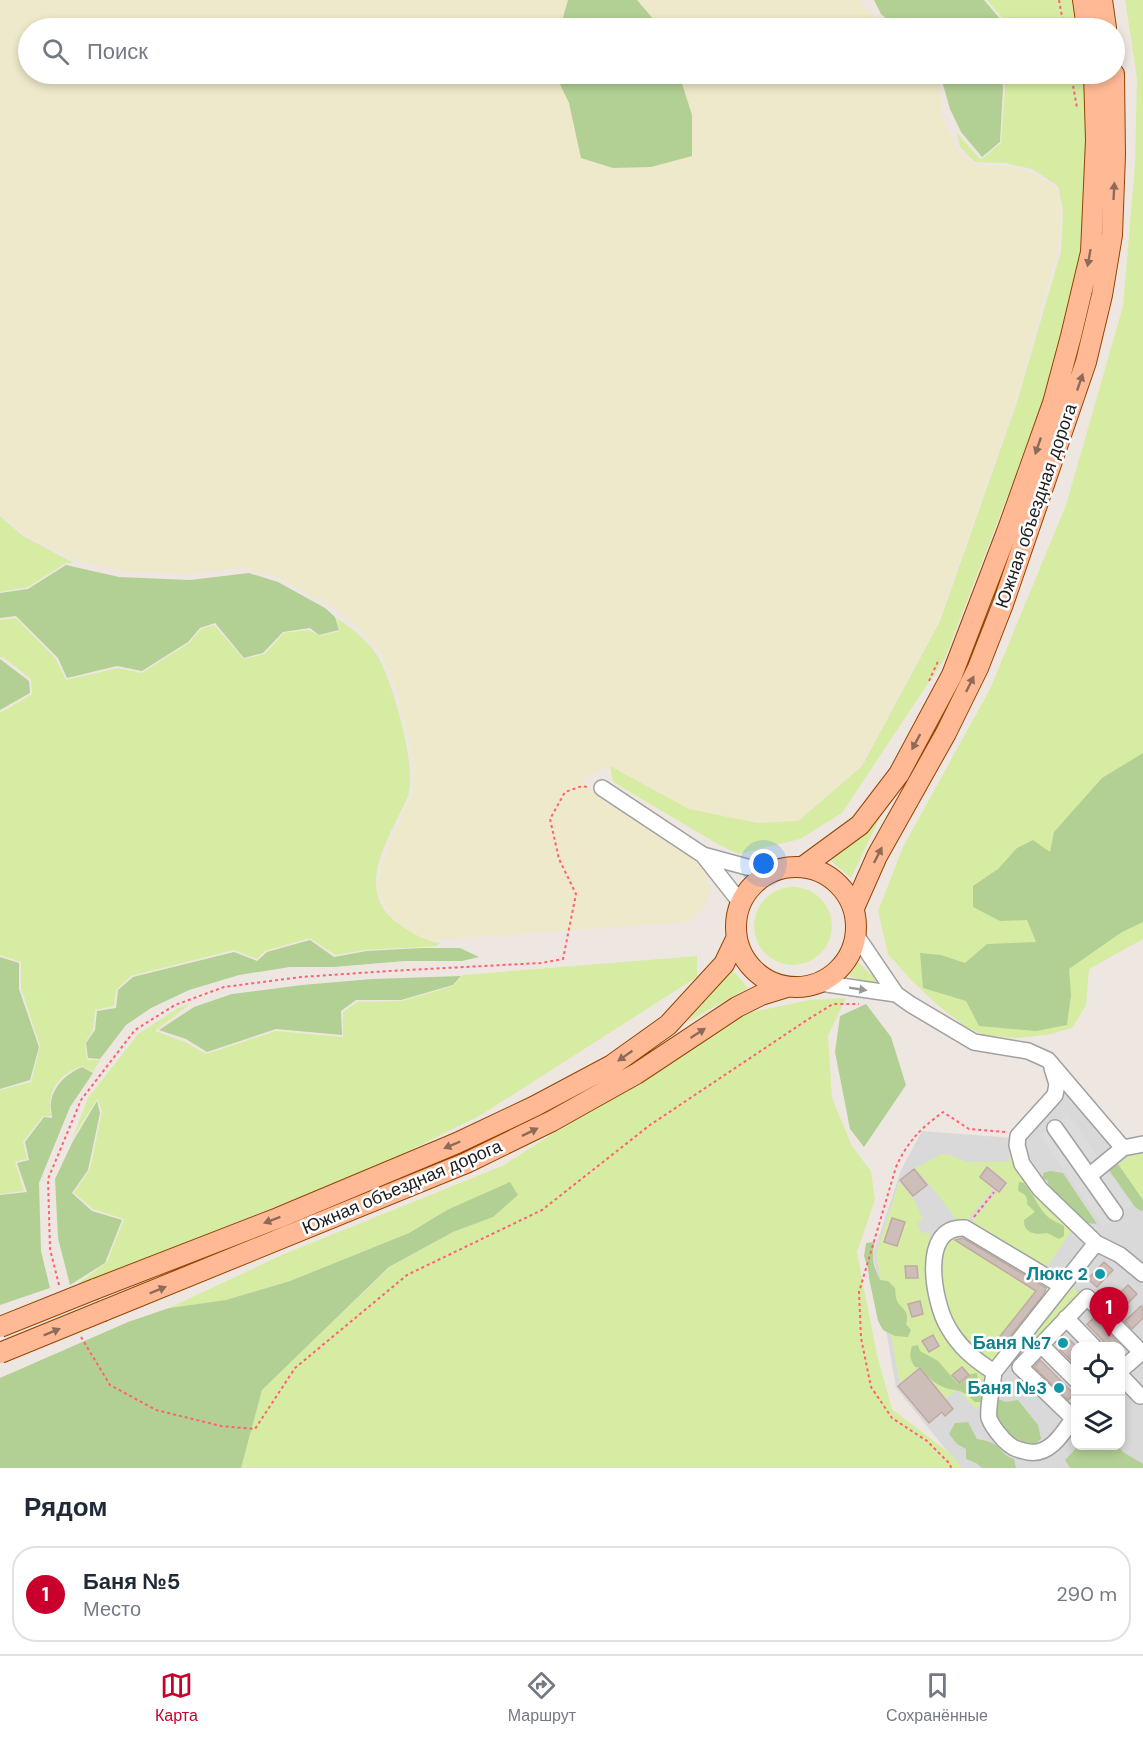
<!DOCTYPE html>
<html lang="ru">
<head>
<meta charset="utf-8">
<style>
	body { margin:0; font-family:"DM Sans",sans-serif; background:#f6f6f7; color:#1f2937 }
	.controls { position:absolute; right:18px; bottom:18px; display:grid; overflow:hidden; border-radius:12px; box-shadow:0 3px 9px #0003 }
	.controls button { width:54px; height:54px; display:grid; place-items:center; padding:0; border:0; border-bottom:2px solid #e0e1e3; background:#fff; color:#1f2937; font:30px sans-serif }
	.you { position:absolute; left:764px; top:864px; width:21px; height:21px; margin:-15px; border:4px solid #fff; border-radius:50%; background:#1a73e8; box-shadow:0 0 0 9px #1a73e833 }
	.badge { display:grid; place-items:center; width:39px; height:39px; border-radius:50%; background:#c8002b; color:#fff; font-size:20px; font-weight:700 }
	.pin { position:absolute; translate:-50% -50px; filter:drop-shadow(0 2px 3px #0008) }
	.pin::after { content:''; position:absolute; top:32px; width:21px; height:18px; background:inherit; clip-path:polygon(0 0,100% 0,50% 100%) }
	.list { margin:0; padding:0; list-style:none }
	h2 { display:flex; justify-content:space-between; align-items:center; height:78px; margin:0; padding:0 24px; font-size:26px }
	h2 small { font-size:20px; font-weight:400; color:#747a83 }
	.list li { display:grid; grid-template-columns:39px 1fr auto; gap:18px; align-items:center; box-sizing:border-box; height:96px; margin:0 12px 12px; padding:0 12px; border:2px solid #e0e1e3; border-radius:24px }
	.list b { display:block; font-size:22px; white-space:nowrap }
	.list p { margin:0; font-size:20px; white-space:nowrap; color:#747a83 }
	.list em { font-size:20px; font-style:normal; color:#747a83 }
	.icon { flex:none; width:33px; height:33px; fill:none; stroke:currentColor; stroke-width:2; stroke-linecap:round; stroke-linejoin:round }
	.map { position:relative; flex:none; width:1143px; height:1468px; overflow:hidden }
	.search { position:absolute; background:#fff; box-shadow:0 3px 9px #0003; left:18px; right:18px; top:18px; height:66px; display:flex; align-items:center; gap:15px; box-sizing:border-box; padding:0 21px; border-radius:33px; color:#747a83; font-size:22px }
	.sheet { height:186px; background:#fff }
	nav { display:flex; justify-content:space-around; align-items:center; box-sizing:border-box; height:84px; border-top:2px solid #e0e1e3; background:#fff; font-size:16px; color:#747a83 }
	nav a { display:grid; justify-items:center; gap:3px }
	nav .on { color:#c8002b }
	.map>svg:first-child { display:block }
	.residential { fill:#dad9d9; fill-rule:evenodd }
	.farmland { fill:#eee9ca }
	.grass { fill:#d7eca3 }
	.forest { fill:#b2d093 }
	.parking { fill:#dcdcdc }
	.building { fill:#cebeba; stroke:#c0a9a2; stroke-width:1.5 }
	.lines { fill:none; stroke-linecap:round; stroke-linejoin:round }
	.minor-casing { stroke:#a0a0a0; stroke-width:18 }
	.major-casing { stroke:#944300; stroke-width:22 }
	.path { stroke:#ff6173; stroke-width:2; stroke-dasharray:3 3; stroke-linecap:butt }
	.minor { stroke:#fff; stroke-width:15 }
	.major { stroke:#ffba95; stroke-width:20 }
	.major-bridge-casing { stroke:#944300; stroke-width:22; stroke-linecap:butt }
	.major-bridge { stroke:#ffba95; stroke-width:20 }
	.oneway { fill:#8e6b58 }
	.oneway2 { fill:#999 }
	.culture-dot { fill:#0f9aa8; stroke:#fff; stroke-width:2 }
	.labels { text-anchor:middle; stroke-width:5; stroke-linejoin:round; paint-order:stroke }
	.street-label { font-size:18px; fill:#1c1c1c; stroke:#fff }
	.culture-label { font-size:18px; font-weight:bold; fill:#0d838f; stroke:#fff; text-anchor:end }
</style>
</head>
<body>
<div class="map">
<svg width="1143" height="1468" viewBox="0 0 1143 1468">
	<rect width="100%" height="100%" fill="#eee7e1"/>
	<!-- residential -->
	<path class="residential" d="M1065,1092L1074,1095L1115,1147L1143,1148V1468H961L896,1388L873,1254L901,1170L922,1131L1013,1138ZM1076,1346H1120V1446H1076Z"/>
	<!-- farmland -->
	<path class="farmland" d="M0,0H862V5L888,28H28V74H935L940,90L942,115L957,151L974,165L1004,166L1029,171L1056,188L1061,211L1058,250L1016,400L939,620L861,765L798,821L758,823L689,809L610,766L581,779L598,796L700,864L712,889L703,907L689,922L431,940L411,932L390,915L378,892L380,870L389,844L413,792L414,765L397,691L380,651L355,624L335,608L273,575L242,568L188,574L127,572L77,561L23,534L0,513Z"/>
	<!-- grass -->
	<path class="grass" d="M987,0H1072L1079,28H1003V19Z
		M1125,0H1143V939L1089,969L1086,1005L1072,1028L1047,1035L1015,1038L984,1035L966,1027L941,1008L912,981L888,954L878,911L903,847L990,689L1066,505L1123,306L1135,163L1137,78Z
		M1004,74H1089L1088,221L1056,370L945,658L842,813L800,839L739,854L721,846L613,782L610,766L689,809L758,823L798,821L862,766L940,621L1017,402L1061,251L1063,211L1058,186L1032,169L1005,163L975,162L960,147L957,133L980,159L983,158L1001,143L1005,89Z
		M0,516L23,536L74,563H66L28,587L0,592Z
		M16,618L56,659L66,680L118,668L142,673L189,643L201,629L214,625L244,659L265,654L284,633L309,630L320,636L340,631L336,618C351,627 367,640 377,655C392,679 416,764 409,792C408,799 403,806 400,813C384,846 358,892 395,921C409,932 423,940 440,943L437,946L366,950L335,955L310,938L265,951L257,959L234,950L131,976L116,990L114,1006L95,1010L93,1030L85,1043L87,1060H100L93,1072L82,1066C58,1075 47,1090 51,1116H43L23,1142L27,1159L15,1162L24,1191L0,1194V1090L31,1082L40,1046L21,988V962L0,955V713L32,694L31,679L4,658L0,657V620Z
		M882,813L851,878L831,861Z
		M754 926a39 39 0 1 1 78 0a39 39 0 1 1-78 0Z
		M697,956V977L481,1115L386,1162L71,1289L107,1262L124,1219L93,1209L74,1193L90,1169L102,1111L97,1099L72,1139L88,1098L138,1034L178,1008L191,1003L155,1031L185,1042L206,1054L276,1031L343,1037V1012L357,1002L402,1001L453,986L463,975Z
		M858,962L889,991L849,976Z
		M731,968L748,988L687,1022Z
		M846,998L828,1036L832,1098L852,1146L871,1171L875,1200L857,1252L877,1355L892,1409L952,1455L962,1468H241L262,1390L390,1267L453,1232L493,1217L447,1210L409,1233L290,1281L226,1300L169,1308L284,1254L502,1166L629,1085L748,1013L809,1000Z
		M1010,1140L1074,1227L1046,1268L968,1226L997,1192L1000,1193L1008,1183L988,1166L979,1176L993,1189L964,1224L955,1218L936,1192L915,1168L942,1154L950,1155L966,1162H1009Z
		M1143,1152V1200L1118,1164L1130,1156Z
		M899,1182L915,1201L923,1220L917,1223L922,1234L928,1231L931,1240L930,1286L984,1376L987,1385L985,1402L976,1409L958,1390L946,1398L920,1367L900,1384L876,1254Z
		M963,1235L1050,1283L1052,1291L996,1360L990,1361L980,1359L954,1332L937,1284L944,1242L949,1238Z
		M1070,1285L1080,1294L1019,1360L1014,1355Z"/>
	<!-- forest -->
	<path class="forest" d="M568,0H637L661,28H560Z
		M874,0H984L1001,20L1000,28H896L881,14Z
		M555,74H679L692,115V156L651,167L613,168L581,158L569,103Z
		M940,74H1001L1003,88L1000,142L982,157L961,132L950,109Z
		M66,565L119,577L190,580L249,573L278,582L325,608L335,617L339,630L319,635L310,628L283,632L263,653L244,658L215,623L200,628L188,642L142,671L117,666L67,678L58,658L16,616L0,618V593L28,589Z
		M0,659L29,681L30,693L0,710Z
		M1143,753V922L1122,932L1069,969L1071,995L1067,1025L1036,1031L979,1026L966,1001L923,988L920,953L941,955L965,963L987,944L1036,942L1027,920L1000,921L973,907V886L998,869L1017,848L1033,840L1050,852L1054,832L1102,778Z
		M310,940L334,957L367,951L421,948H460L479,957L462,961H405L333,967H290L239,975L189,990L151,1008L126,1025L100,1059L88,1058L86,1043L95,1030L97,1011L116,1008L118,990L133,977L234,952L257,961L267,952Z
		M0,957L19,963V989L39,1047L30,1080L0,1089Z
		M461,976L453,985L401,1000H356L341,1011L342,1035L276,1029L207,1052L186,1039L159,1030L194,1007L232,994L302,985L372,979Z
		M866,1004L891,1037L906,1085L864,1147L850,1129L835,1052L840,1016Z
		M82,1067L93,1073L70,1107L39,1183L41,1251L50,1288L0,1305V1195L27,1192L17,1163L29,1160L25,1142L44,1117L52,1118C52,1113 50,1107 51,1103C53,1085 68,1073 82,1067Z
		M97,1101L100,1113L88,1170L72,1193L92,1211L122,1220L105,1263L70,1285L58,1238L55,1179L73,1141Z
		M1118,1164L1143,1200V1210L1141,1211L1135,1207L1109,1170Z
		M1050,1171L1063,1173L1097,1224L1087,1223L1049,1191L1048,1181L1043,1178V1173Z
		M510,1182L518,1195L493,1217L453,1232L389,1267L262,1390L241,1468H0V1378L128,1322L169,1308L226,1300L290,1281L409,1233L447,1210Z
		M1019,1182L1024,1183C1033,1193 1037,1206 1047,1216C1052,1221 1058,1222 1064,1226V1236L1059,1239L1047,1233C1037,1235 1023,1234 1024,1220L1035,1212L1027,1204C1028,1196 1025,1194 1018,1191Z
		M875,1242C871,1257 873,1266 880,1280L888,1281L895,1288C896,1291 895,1295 896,1298C899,1309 911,1309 906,1324L911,1330L908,1337L895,1336L883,1330L878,1321L869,1278L868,1268L864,1256L866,1243Z
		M918,1345L920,1351L938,1361L958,1384L971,1374L977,1373L978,1380L976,1383L987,1394L983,1402H975C958,1385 956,1394 939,1385C931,1381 926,1374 921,1368L915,1367C910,1360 909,1355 912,1346Z
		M998,1399L1006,1402L1018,1400L1038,1425L1041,1439L1032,1446C1010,1436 999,1432 992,1408Z
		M968,1422L977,1439C984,1440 992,1442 997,1446C1005,1453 1004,1456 1014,1459L1016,1468H982L976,1463L966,1459V1449L957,1444L949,1434L955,1423Z
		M1078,1446H1118L1123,1452L1143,1464V1468H1070L1065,1460Z"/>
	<!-- parking -->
	<path class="parking" d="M1068,1114L1133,1206L1104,1227L1039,1135Z"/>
	<!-- building -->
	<path class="building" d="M987,1167L1006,1183L999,1192L980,1177Z
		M914,1169L927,1185L913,1196L900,1180Z
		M892,1218L905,1222L897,1246L884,1242Z
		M963,1238L1046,1288L1044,1294L1003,1345L997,1340L1036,1291L955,1240Z
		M1104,1262L1113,1270L1097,1287L1088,1279Z
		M905,1266H917L918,1278H906Z
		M1128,1285L1137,1294L1122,1309L1113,1300Z
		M920,1301L923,1314L912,1317L908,1304Z
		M1141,1306L1143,1308V1318L1132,1329L1125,1321Z
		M1094,1318L1122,1347H1109L1087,1324Z
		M933,1335L939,1346L929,1352L922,1341Z
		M1070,1340L1076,1346V1365L1060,1350Z
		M1040,1360L1074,1394L1068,1400L1034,1367Z
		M962,1367L969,1375L959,1383L952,1375Z
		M920,1368L953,1409L945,1416L942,1412L929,1423L898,1386Z"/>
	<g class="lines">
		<defs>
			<path id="minor" d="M602,788L703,855L747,867L774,870
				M703,855L740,902
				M856,935L896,994L910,1004L974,1042L1028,1051L1048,1060L1123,1148L1143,1144
				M820,983L896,994
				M1052,1068L1057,1084L1055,1095L1018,1136L1017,1145L1022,1164L1040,1189L1096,1243L1120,1255L1143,1274
				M1055,1128L1115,1213
				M1089,1176L1123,1148
				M1062,1286L965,1228C918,1225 934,1304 948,1327C959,1347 975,1360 994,1372C993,1382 987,1409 989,1418C992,1427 998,1433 1004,1440C1011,1447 1015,1449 1024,1451C1049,1459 1064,1432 1076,1414
				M1066,1318L1093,1346
				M1041,1345L1076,1380
				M1120,1371L1143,1351
				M994,1372L1096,1243
				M1120,1375L1140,1396
				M1073,1418L1020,1367L1087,1297L1141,1352"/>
			<path id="major" d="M1083,0L1087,28
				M1102,0L1106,28
				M804,866L860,825L899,774L952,675L1008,529L1053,403L1071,336L1091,252L1096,140L1094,74
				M736 927a60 60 0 1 1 120 0a60 60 0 1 1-120 0Z
				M854,908L877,856L946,733L978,668L1003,604L1086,362L1102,295L1112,235L1115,155L1114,74
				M95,1289L278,1218L457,1143L535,1106L612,1065L668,1025L724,964L736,939
				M103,1311L466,1163L552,1121L636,1074L737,1007L761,995L787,987"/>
		</defs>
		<!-- minor casing -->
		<use href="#minor" class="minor-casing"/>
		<!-- major casing -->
		<use href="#major" class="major-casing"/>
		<!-- path -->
		<path class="path" d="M1059,0L1064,28
			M1071,74L1077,108
			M929,681L939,659
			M974,1217L994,1192
			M59,1285L50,1249L48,1179L81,1100L135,1030L175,1005L224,987L301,977L389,971L541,963L563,959L576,894L559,859L550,819L565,792L582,786L587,787
			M81,1337L110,1385L156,1410L221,1426L255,1429L295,1368L407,1275L542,1210L650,1125L807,1020L833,1004H859
			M951,1468L950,1464L927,1441L892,1418L871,1387L861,1338L859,1292L896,1167C908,1141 920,1129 943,1112L969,1129L1005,1132"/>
		<!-- minor -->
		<use href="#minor" class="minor"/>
		<!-- major -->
		<use href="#major" class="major"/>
		<defs>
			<path id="major-bridge" d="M0,1327L95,1289
				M0,1353L103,1311"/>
		</defs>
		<!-- major-bridge casing -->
		<use href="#major-bridge" class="major-bridge-casing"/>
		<!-- major-bridge -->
		<use href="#major-bridge" class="major-bridge"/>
	</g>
	<!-- one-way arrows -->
	<defs><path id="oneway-solid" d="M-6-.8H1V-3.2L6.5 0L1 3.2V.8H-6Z" transform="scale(1.5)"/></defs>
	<g class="oneway">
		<use href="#oneway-solid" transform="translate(1114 191) rotate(-87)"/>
		<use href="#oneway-solid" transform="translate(1089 258) rotate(100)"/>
		<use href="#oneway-solid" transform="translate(1080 382) rotate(-71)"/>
		<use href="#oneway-solid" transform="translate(1038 446) rotate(109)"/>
		<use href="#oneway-solid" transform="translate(970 684) rotate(-64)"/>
		<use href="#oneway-solid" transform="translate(916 742) rotate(118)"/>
		<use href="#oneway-solid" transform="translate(878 855) rotate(-63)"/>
		<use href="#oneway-solid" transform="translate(698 1033) rotate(-33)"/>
		<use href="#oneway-solid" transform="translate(625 1056) rotate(145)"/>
		<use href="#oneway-solid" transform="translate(530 1132) rotate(-26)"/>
		<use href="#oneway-solid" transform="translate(452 1145) rotate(157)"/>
		<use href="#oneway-solid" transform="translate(272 1220) rotate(159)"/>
		<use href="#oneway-solid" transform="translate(158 1290) rotate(-22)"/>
		<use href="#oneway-solid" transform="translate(52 1332) rotate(-22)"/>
	</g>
	<use class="oneway2" href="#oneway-solid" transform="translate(858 989) rotate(9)"/>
	<!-- markers -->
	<g class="culture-dot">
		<circle cx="1100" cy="1274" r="6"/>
		<circle cx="1063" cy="1343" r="6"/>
		<circle cx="1059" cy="1388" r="6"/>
	</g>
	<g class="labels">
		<!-- street labels -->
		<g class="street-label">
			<text transform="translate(1036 506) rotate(-71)" y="6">Южная объездная дорога</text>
			<text transform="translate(402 1187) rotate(-23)" y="6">Южная объездная дорога</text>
		</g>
		<!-- culture labels -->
		<g class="culture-label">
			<text x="1088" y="1280">Люкс 2</text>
			<text x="1051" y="1349">Баня №7</text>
			<text x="1047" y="1394">Баня №3</text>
		</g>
	</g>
</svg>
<div class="controls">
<button><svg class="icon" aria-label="locate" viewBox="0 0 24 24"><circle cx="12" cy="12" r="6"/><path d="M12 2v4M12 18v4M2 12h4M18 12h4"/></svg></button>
<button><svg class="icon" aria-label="layers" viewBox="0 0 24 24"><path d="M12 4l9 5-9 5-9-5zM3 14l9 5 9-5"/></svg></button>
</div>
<div class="you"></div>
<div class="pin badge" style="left:1109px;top:1337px">1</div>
<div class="search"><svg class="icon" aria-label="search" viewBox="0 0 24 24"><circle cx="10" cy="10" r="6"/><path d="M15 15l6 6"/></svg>Поиск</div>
</div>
<section class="sheet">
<h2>Рядом<small></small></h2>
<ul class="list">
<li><span class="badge">1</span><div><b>Баня №5</b><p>Место</p></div><em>290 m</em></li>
</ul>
</section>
<nav>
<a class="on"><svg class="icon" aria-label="map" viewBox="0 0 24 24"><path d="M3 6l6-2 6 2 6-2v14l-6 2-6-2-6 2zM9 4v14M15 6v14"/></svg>Карта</a>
<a><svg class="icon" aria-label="directions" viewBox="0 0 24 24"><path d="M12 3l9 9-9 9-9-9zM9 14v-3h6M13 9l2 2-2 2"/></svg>Маршрут</a>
<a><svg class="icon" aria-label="saved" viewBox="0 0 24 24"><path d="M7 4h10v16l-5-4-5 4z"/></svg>Сохранённые</a>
</nav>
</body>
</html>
